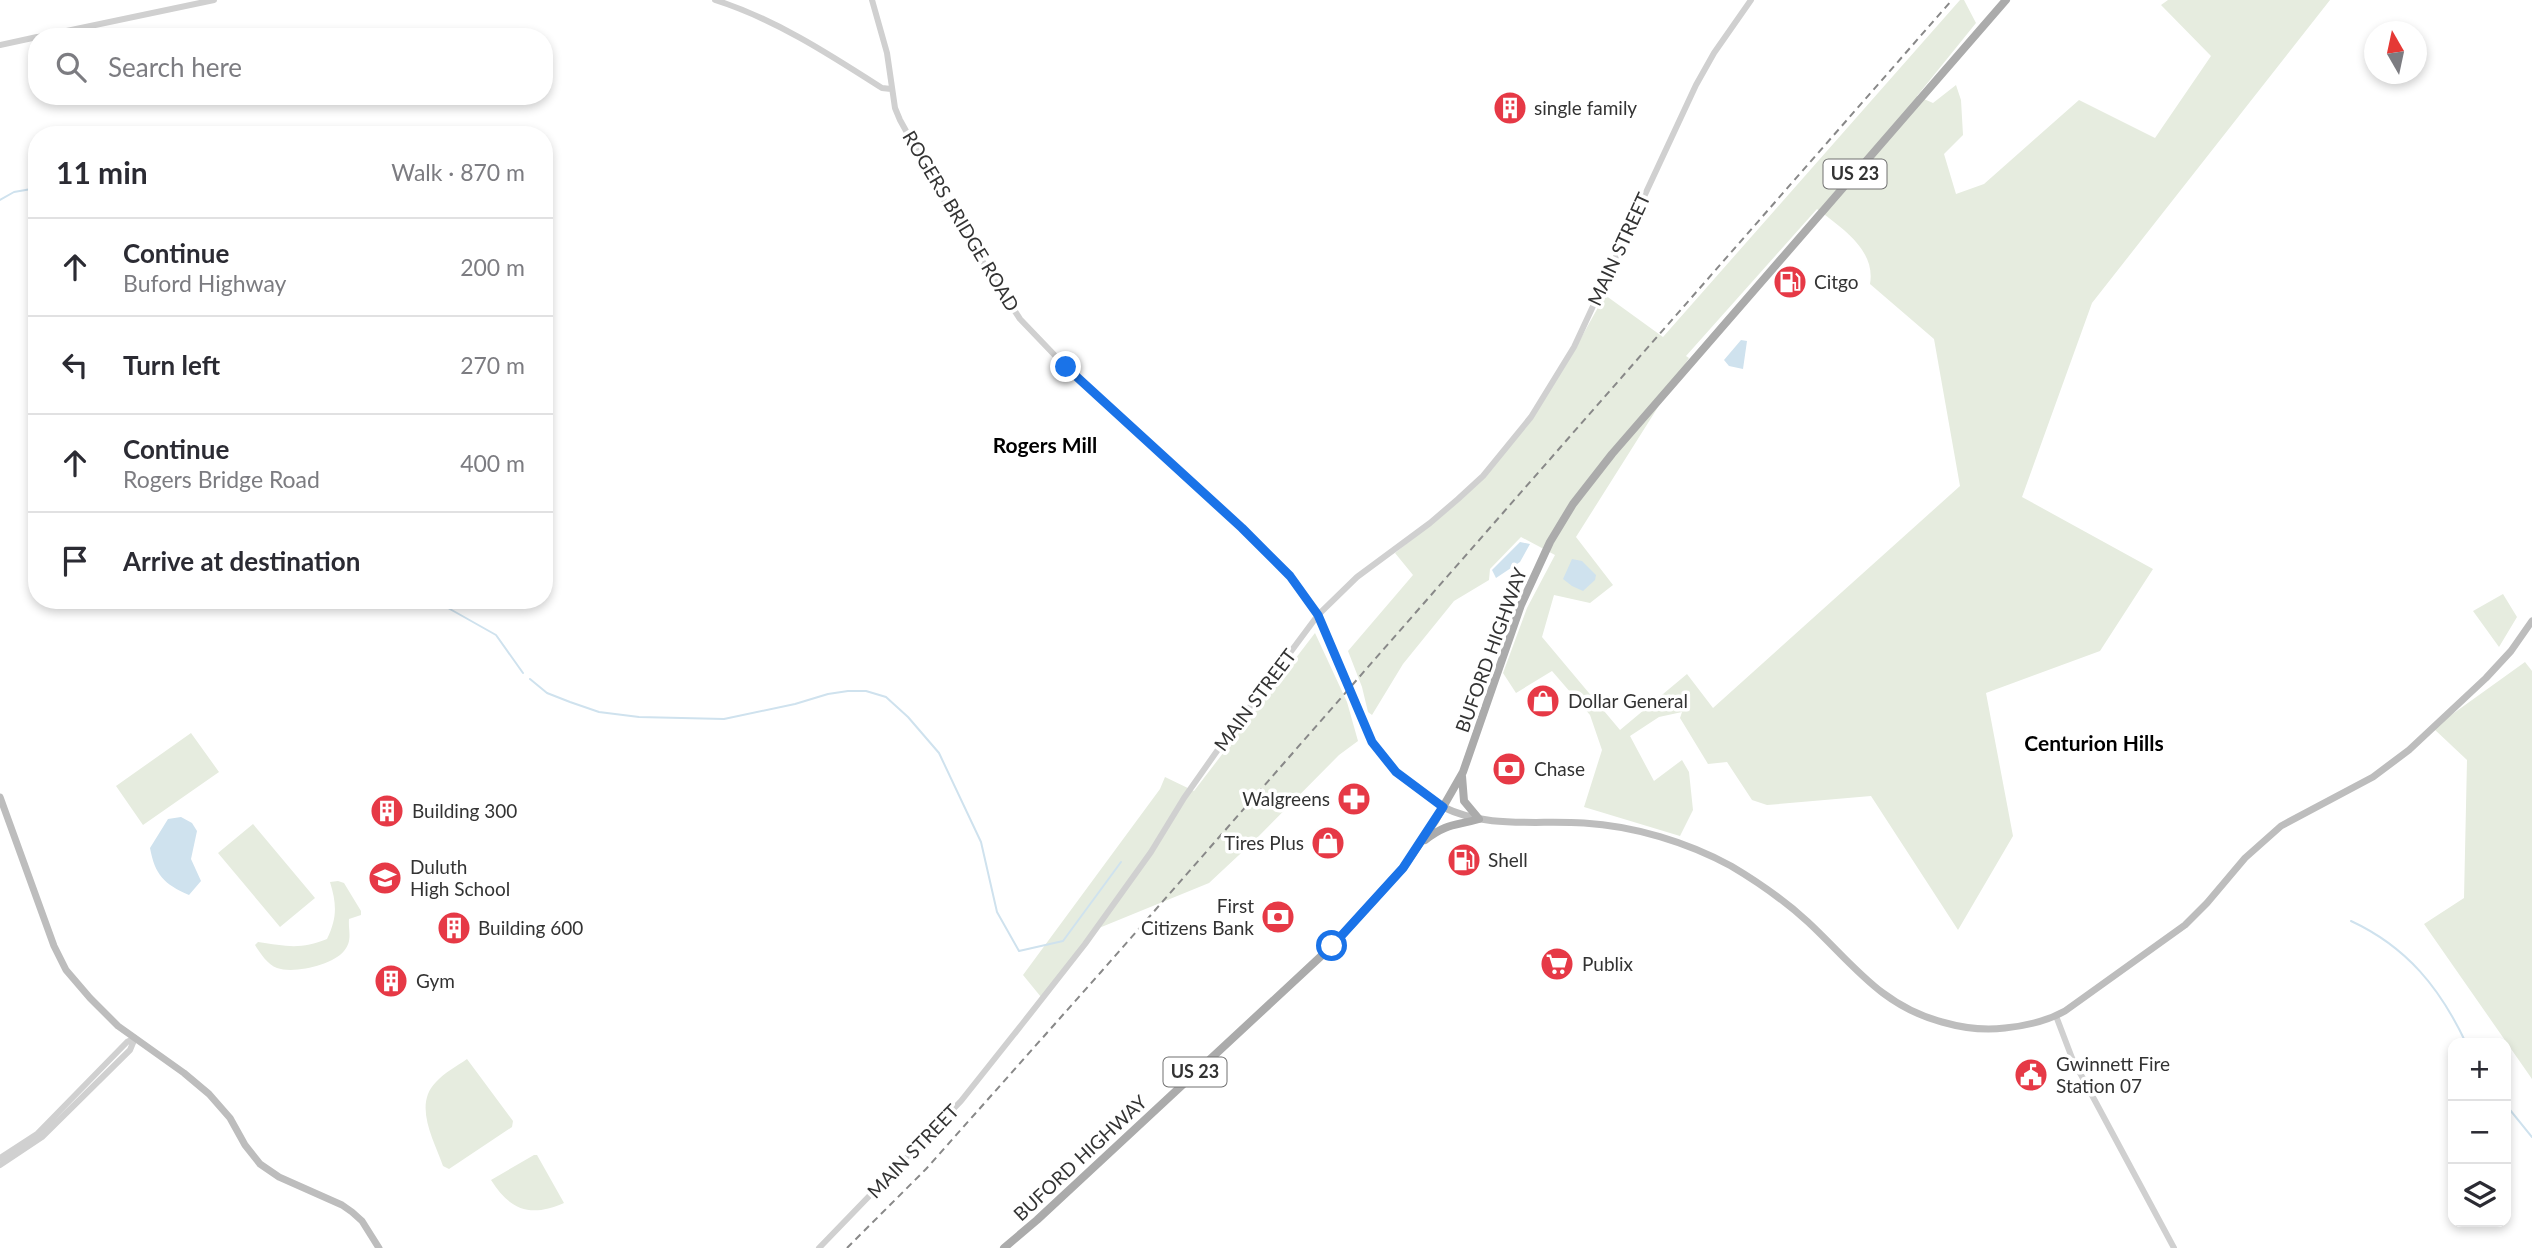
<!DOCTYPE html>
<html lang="en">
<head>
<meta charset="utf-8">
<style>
	body { margin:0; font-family:Lato,sans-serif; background:#f7f7f7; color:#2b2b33 }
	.controls { position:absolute; right:21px; bottom:21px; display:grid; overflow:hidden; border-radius:14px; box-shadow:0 4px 10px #0003 }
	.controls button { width:63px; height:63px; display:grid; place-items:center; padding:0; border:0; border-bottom:2px solid #e1e1e2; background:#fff; color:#2b2b33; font:35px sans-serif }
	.compass { position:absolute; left:2364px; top:21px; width:63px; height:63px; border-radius:50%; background:#fff; box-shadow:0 4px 10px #0003; rotate:351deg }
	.stop { position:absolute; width:21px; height:21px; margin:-16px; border:5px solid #1a73e8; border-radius:50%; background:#fff }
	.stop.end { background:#1a73e8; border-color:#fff; box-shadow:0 2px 7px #0008 }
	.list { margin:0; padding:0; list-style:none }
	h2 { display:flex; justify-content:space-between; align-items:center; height:91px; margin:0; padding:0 28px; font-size:30px }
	h2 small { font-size:23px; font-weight:400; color:#7c7c81 }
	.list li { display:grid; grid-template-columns:46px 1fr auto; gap:21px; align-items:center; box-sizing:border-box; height:98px; padding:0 28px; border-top:2px solid #e1e1e2 }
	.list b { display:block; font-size:26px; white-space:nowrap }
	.list p { margin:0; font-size:23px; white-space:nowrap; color:#7c7c81 }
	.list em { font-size:23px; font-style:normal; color:#7c7c81 }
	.icon { flex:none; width:38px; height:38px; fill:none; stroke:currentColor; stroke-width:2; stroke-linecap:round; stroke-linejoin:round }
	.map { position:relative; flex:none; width:2532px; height:1248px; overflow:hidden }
	.search { position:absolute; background:#fff; box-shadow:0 4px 10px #0003; left:28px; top:28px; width:525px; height:77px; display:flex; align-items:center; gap:18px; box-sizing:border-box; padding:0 24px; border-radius:28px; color:#7c7c81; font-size:26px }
	.panel { position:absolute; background:#fff; box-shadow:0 4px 10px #0003; left:28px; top:126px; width:525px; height:483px; border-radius:28px }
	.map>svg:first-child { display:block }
	.green { fill:#e6ecdf; fill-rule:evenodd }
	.water { fill:#cfe2ee }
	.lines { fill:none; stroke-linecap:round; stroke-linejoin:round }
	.stream { stroke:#cfe2ee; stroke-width:2 }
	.tertiary { stroke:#d0d0d0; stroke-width:6 }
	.secondary { stroke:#bdbdbd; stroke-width:7 }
	.primary { stroke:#ababab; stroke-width:8 }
	.rail { stroke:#888; stroke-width:2; stroke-dasharray:7 5; stroke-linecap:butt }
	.route { stroke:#1a73e8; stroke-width:9 }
	.labels { text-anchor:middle; stroke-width:7; stroke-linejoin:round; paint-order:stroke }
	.shield { fill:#fff; stroke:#707070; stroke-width:2 }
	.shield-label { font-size:18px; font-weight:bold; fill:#333 }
	.poi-label { font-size:19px; fill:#333; stroke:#fff; text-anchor:start }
	.street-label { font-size:19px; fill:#333; stroke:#fff }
	.neighbourhood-label { font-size:21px; font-weight:bold; fill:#000; stroke:#fff }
</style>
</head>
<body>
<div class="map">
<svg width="2532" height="1248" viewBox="0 0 2532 1248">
	<rect width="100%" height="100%" fill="#fff"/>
	<!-- green -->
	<path class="green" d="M1960,0H1964L1976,23L1917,96L1933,103L1956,85L1961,100L1963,135L1944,154L1956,194L1984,184L2079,100L2155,138L2211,56L2161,5L2168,0H2330L2092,303L2022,497L2153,569L2100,651L1986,693L2013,836L1958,930L1871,796L1767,805L1752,800L1727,762L1708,764L1680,718L1682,712L1659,717L1630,736L1654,781L1682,760L1689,772L1693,810L1680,836L1584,807L1602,750L1590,715L1552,671L1516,693L1503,673L1527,608L1555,555L1521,537L1490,569L1489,580L1454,601L1403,664L1372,715L1368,712L1362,687L1348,651L1413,575L1395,553L1449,510L1493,468L1572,354L1605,295L1663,337ZM1817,209C1842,228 1876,250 1870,284L1934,339L1960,486L1713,708L1687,674L1620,730L1542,637L1554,595L1590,603L1613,585L1576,537L1689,358L1686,356Z
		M2503,594L2517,617L2499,647L2473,611Z
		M1315,633L1347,702L1358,741L1339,755L1254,841L1209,883L1099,928L1041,997L1023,975L1160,789L1165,777L1194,791Z
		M2525,662L2532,671V1079L2424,924L2464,898L2467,760L2433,728Z
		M191,733L219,772L143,825L116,786Z
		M253,824L315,898L280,927L218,853Z
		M338,881L344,883L361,911V915L349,919C348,931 353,940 344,951C333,965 294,974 277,968C268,965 260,953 255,945L258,942C285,946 301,950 327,939C337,918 337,905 330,882Z
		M467,1059L513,1121L512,1127L449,1169L443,1166C434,1140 413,1105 436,1082C444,1073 457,1066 467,1059Z
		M534,1155H537L564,1203C530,1218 510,1210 491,1180Z"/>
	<!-- water -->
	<path class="water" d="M1741,340L1747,341L1743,369L1729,366L1724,360Z
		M1520,542L1530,544L1520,562L1496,578L1492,570Z
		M1572,559L1582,561L1596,575L1595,580L1583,591L1572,586L1563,579Z
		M181,817L192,823L197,831L191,859L201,881L189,895C164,884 155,875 150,848L168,819Z"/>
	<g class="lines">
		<!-- stream -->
		<path class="stream" d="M0,200L14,192L37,188
			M439,600L441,604L496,635L523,673
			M530,679L547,693L570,702L599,712L639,717L724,719L795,704L828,694L848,691H866L886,697L908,717L939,753L981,842L997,912L1019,951L1063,941L1121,862
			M2351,921C2407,947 2440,988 2466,1043
			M2506,1105L2532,1137"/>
		<!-- tertiary -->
		<path class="tertiary" d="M715,0C775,19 829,54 882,88L891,89
			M872,0L887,53L895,108L900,120L953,216L1020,319L1066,367L1242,528L1290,576L1318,615L1372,742L1396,772L1443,807
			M38,37L214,0
			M0,45L37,37
			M2056,1016L2072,1058L2174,1248
			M0,1158L37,1134L127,1042L135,1038
			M0,1165L42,1137L130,1050L135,1038
			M819,1248L961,1101L1023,1023L1085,944L1151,852L1184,798L1217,751L1318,615L1357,577L1430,523L1458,499L1483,476L1531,417L1574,347L1696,85L1714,53L1751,0"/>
		<!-- secondary -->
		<path class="secondary" d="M0,797L54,946L66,970L90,998L118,1026L184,1073L209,1094L230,1118L245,1145L260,1164L279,1177L342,1205L352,1212L362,1221L379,1248
			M1443,807C1487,829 1536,820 1584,823C1634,826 1687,842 1731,866C1758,882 1785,901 1808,922C1852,963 1881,1006 1942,1022C1963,1028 1983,1031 2005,1028C2025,1026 2047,1021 2065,1011L2185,925L2207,903L2245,858L2281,826L2373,777L2409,750L2486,678L2511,651L2532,621"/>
		<!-- primary -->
		<path class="primary" d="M1425,840C1447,823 1455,826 1479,819L1464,801L1462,776
			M1004,1248L1037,1220L1332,946L1403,868L1435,821L1463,772L1521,605L1550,542L1573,504L1612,454L2006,0"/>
		<!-- rail -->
		<path class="rail" d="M847,1248L926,1169L1101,972L1952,0"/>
	</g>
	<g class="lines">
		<!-- route -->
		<path class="route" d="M1066,367L1242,528L1290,576L1318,615L1372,742L1396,772L1443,807L1403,868L1332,946"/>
	</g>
	<!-- icons -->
	<defs>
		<symbol id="building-disc" viewBox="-11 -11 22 22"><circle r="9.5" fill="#e63946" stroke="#fff"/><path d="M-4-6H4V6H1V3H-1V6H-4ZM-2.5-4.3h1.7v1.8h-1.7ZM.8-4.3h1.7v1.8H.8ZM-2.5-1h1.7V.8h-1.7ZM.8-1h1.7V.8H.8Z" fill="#fff"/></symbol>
		<symbol id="fuel-disc" viewBox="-11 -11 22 22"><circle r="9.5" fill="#e63946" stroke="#fff"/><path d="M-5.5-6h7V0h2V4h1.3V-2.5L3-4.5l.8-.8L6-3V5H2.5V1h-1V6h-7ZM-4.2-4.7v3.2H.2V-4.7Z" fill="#fff"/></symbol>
		<symbol id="shop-disc" viewBox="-11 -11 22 22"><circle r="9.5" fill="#e63946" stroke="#fff"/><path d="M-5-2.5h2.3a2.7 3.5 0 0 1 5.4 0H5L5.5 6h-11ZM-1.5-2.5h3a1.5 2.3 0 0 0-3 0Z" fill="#fff"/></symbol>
		<symbol id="bank-disc" viewBox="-11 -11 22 22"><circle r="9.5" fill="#e63946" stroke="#fff"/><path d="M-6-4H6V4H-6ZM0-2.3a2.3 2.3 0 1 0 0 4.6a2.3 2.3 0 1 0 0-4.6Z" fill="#fff"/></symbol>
		<symbol id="pharmacy-disc" viewBox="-11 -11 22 22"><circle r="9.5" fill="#e63946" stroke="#fff"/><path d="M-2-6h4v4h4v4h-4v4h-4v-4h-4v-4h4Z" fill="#fff"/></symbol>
		<symbol id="school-disc" viewBox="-11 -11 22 22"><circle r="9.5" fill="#e63946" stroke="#fff"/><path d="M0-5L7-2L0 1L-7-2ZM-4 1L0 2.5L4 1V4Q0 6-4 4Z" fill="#fff"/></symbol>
		<symbol id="supermarket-disc" viewBox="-11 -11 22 22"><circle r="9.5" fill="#e63946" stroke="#fff"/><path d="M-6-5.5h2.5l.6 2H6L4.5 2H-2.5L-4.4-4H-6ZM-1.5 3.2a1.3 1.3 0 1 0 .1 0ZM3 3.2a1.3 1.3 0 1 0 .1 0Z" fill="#fff"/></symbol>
		<symbol id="civic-disc" viewBox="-11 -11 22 22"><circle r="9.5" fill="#e63946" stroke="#fff"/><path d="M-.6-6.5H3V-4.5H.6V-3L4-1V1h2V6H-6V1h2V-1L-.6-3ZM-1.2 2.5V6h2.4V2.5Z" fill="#fff"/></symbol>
	</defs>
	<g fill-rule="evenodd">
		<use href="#building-disc" x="1491" y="89" width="38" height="38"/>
		<use href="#fuel-disc" x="1771" y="263" width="38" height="38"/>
		<use href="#shop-disc" x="1524" y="682" width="38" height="38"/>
		<use href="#bank-disc" x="1490" y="750" width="38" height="38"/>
		<use href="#pharmacy-disc" x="1335" y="780" width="38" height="38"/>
		<use href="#building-disc" x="368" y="792" width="38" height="38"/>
		<use href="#shop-disc" x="1309" y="824" width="38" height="38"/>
		<use href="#fuel-disc" x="1445" y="841" width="38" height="38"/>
		<use href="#school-disc" x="366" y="859" width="38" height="38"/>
		<use href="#bank-disc" x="1259" y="898" width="38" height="38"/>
		<use href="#building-disc" x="435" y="909" width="38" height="38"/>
		<use href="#supermarket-disc" x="1538" y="945" width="38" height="38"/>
		<use href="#building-disc" x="372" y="962" width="38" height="38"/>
		<use href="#civic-disc" x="2012" y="1056" width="38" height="38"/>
	</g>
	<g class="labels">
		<!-- shield labels -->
		<g class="shield">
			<rect x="1823.5" y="159.5" width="63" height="29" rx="5"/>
			<rect x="1163.5" y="1057.5" width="63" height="29" rx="5"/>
		</g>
		<g class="shield-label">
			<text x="1855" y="180">US 23</text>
			<text x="1195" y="1078">US 23</text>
		</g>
		<!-- poi labels -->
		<g class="poi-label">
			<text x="1534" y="115">single family</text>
			<text x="1814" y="289">Citgo</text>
			<text x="1568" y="708">Dollar General</text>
			<text x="1534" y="776">Chase</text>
			<text x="1330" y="806" text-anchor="end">Walgreens</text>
			<text x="412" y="818">Building 300</text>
			<text x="1304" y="850" text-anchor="end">Tires Plus</text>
			<text x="1488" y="867">Shell</text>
			<text x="410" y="874">Duluth<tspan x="410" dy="22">High School</tspan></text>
			<text x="1254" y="913" text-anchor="end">First<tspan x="1254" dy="22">Citizens Bank</tspan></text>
			<text x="478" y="935">Building 600</text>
			<text x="1582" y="971">Publix</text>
			<text x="416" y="988">Gym</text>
			<text x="2056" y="1071">Gwinnett Fire<tspan x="2056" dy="22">Station 07</tspan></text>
		</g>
		<!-- street labels -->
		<g class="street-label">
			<text transform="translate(961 221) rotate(59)" y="7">ROGERS BRIDGE ROAD</text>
			<text transform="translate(1619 249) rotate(-65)" y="7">MAIN STREET</text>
			<text transform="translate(1491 650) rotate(-70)" y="7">BUFORD HIGHWAY</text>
			<text transform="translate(1255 700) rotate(-53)" y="7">MAIN STREET</text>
			<text transform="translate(913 1151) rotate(-46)" y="7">MAIN STREET</text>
			<text transform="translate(1080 1158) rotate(-43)" y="7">BUFORD HIGHWAY</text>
		</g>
		<!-- neighbourhood labels -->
		<g class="neighbourhood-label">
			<text x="1045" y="453">Rogers Mill</text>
			<text x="2094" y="751">Centurion Hills</text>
		</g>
	</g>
</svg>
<div class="controls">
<button>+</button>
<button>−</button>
<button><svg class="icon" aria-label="layers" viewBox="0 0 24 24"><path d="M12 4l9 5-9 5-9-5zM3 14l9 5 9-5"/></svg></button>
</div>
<svg class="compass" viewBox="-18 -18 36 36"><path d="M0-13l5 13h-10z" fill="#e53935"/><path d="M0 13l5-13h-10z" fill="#7c7c81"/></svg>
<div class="stop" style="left:1332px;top:946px"></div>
<div class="stop end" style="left:1066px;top:367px"></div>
<div class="search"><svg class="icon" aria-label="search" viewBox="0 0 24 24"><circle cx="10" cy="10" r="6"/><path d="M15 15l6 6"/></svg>Search here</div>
<section class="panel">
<h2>11 min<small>Walk · 870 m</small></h2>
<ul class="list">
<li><svg class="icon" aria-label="ahead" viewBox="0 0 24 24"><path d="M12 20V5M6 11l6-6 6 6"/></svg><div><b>Continue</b><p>Buford Highway</p></div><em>200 m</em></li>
<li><svg class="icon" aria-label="left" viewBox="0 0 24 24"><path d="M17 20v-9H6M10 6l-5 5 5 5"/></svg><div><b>Turn left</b></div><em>270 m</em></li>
<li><svg class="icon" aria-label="ahead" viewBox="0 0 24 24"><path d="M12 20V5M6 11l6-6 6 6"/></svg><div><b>Continue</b><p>Rogers Bridge Road</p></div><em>400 m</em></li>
<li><svg class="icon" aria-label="arrive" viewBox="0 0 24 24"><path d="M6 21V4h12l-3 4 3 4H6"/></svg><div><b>Arrive at destination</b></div></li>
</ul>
</section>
</div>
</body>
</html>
